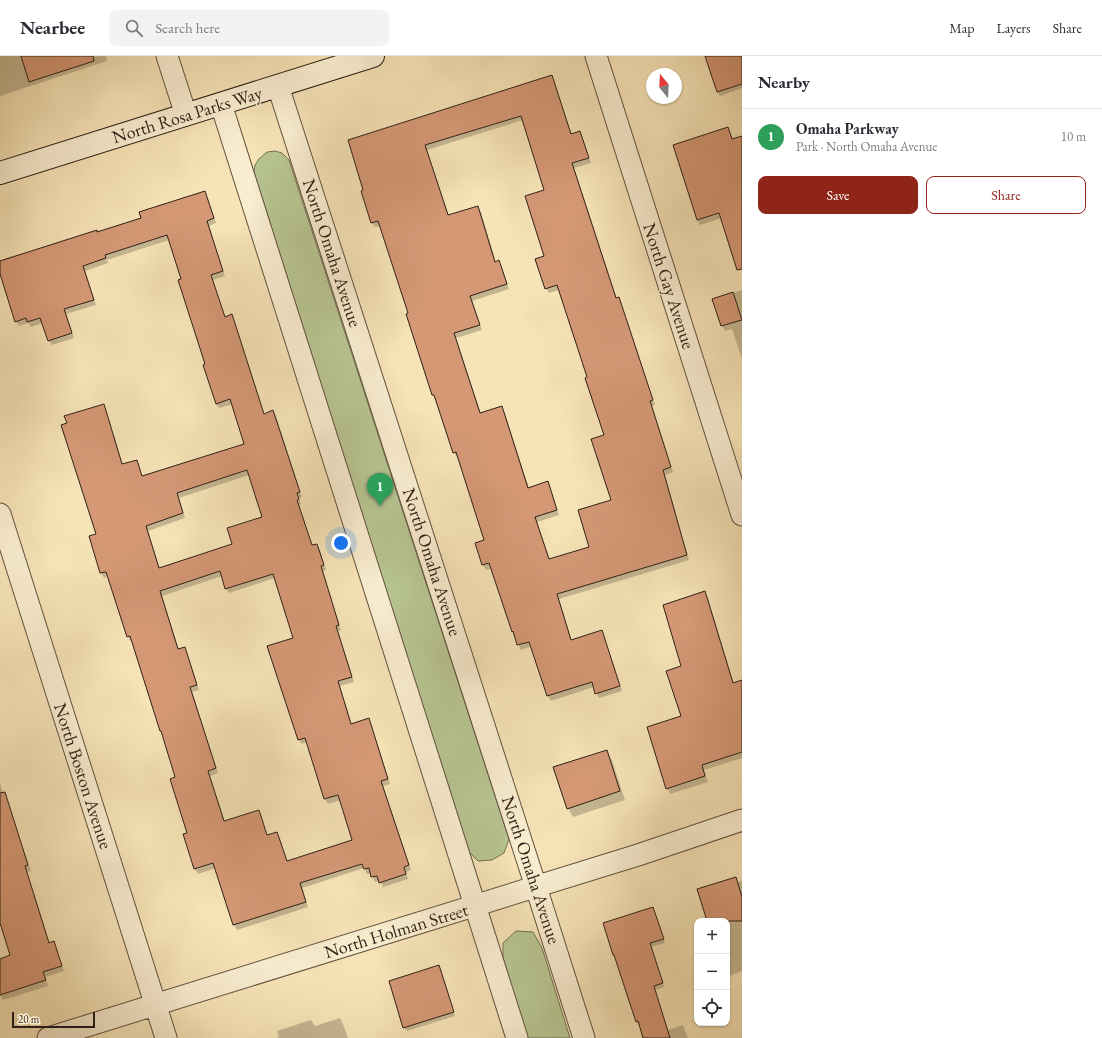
<!DOCTYPE html>
<html lang="en">
<head>
<meta charset="utf-8">
<style>
	body { margin:0; font-family:"EB Garamond",serif; background:#f2f2f3; color:#2b2b33 }
	.controls { position:absolute; right:12px; bottom:12px; display:grid; overflow:hidden; border-radius:8px; box-shadow:0 1px 3px #0004 }
	.controls button { width:36px; height:36px; display:grid; place-items:center; padding:0; border:0; border-bottom:1px solid #e1e1e2; background:#fff; color:#2b2b33; font:20px sans-serif }
	.compass { position:absolute; left:646px; top:12px; width:36px; height:36px; border-radius:50%; background:#fff; box-shadow:0 1px 3px #0004; rotate:342deg }
	.scale { position:absolute; left:12px; bottom:10px; width:83px; box-sizing:border-box; padding-left:4px; border:2px solid #2e1f17; border-top:0; font-size:11px; line-height:14px; white-space:nowrap; color:#2e1f17; -webkit-text-stroke:3px #f9edd0; paint-order:stroke }
	.you { position:absolute; left:341px; top:487px; width:14px; height:14px; margin:-10px; border:3px solid #fff; border-radius:50%; background:#1a73e8; box-shadow:0 0 0 6px #1a73e833 }
	.badge { display:grid; place-items:center; width:26px; height:26px; border-radius:50%; background:#8f2418; color:#fff; font-size:13px; font-weight:700 }
	.pin { position:absolute; translate:-50% -33px; filter:drop-shadow(0 1px 2px #0008) }
	.pin::after { content:''; position:absolute; top:21px; width:14px; height:12px; background:inherit; clip-path:polygon(0 0,100% 0,50% 100%) }
	.list { margin:0; padding:0; list-style:none }
	h2 { display:flex; justify-content:space-between; align-items:center; height:52px; margin:0; padding:0 16px; font-size:17px }
	h2 small { font-size:13px; font-weight:400; color:#7c7c81 }
	.list li { display:grid; grid-template-columns:26px 1fr auto; gap:12px; align-items:center; box-sizing:border-box; height:56px; padding:0 16px; border-top:1px solid #e1e1e2 }
	.list b { display:block; font-size:15px; white-space:nowrap }
	.list p { margin:0; font-size:13px; white-space:nowrap; color:#7c7c81 }
	.list em { font-size:13px; font-style:normal; color:#7c7c81 }
	.actions { display:flex; gap:8px; padding:12px 16px }
	.actions a { flex:1; padding:9px 0; border:1px solid #8f2418; border-radius:8px; text-align:center; font-size:14px; color:#8f2418 }
	.actions .main { background:#8f2418; color:#fff }
	.icon { flex:none; width:22px; height:22px; fill:none; stroke:currentColor; stroke-width:2; stroke-linecap:round; stroke-linejoin:round }
	.map { position:relative; flex:none; width:742px; height:982px; overflow:hidden }
	header { display:flex; align-items:center; gap:24px; box-sizing:border-box; height:56px; padding:0 20px; background:#fff; border-bottom:1px solid #e1e1e2 }
	header strong { font-size:19px }
	nav { display:flex; gap:22px; margin-inline-start:auto; font-size:14px }
	.search { width:280px; height:36px; background:#f2f2f3; display:flex; align-items:center; gap:10px; box-sizing:border-box; padding:0 14px; border-radius:8px; color:#7c7c81; font-size:15px }
	main { display:flex }
	aside { flex:1; background:#fff }
	.map>svg:first-child { display:block }
	.green { fill:#b7c592; stroke:#727254 }
	.shadow { fill:#0003; fill-rule:evenodd }
	.building { fill:#d49875; stroke:#2e1f17; fill-rule:evenodd }
	.lines { fill:none; stroke-linecap:round; stroke-linejoin:round }
	.street-casing { stroke:#60503f; stroke-width:23 }
	.secondary-casing { stroke:#2e1f17; stroke-width:24 }
	.street { stroke:#f9edd0; stroke-width:21 }
	.secondary { stroke:#f9edd0; stroke-width:22 }
	.labels { text-anchor:middle; stroke-width:3; stroke-linejoin:round; paint-order:stroke }
	.street-label { font-size:18px; fill:#2e1f17; stroke:#f9edd0 }
</style>
</head>
<body>
<header>
<strong>Nearbee</strong>
<div class="search"><svg class="icon" aria-label="search" viewBox="0 0 24 24"><circle cx="10" cy="10" r="6"/><path d="M15 15l6 6"/></svg>Search here</div>
<nav><a>Map</a><a>Layers</a><a>Share</a></nav>
</header>
<main>
<div class="map">
<svg width="742" height="982" viewBox="0 0 742 982">
	<rect width="100%" height="100%" fill="#f6e3b6"/>
	<filter id="stains"><feTurbulence type="fractalNoise" baseFrequency=".005" numOctaves="4"/><feColorMatrix values="0 0 0 0 .2 0 0 0 0 .09 0 0 0 0 .02 0 0 0 .5 -.17"/></filter>
	<radialGradient id="worn" r=".72"><stop offset=".6" stop-color="#630" stop-opacity="0"/><stop offset="1" stop-color="#630" stop-opacity=".3"/></radialGradient>
	<!-- green -->
	<path class="green" d="M275,95L282,97L289,104L509,783L504,797L492,804L478,805L468,795L254,116L255,109L259,103L267,96Z
		M516,875L533,876L542,892L570,982H527L503,903V887Z"/>
	<!-- shadow -->
	<path class="shadow" d="M0,0H106L107,5L0,40Z
		M706,0H741L742,3V32L720,40L717,35Z
		M551,20L554,25L572,79L579,76L582,81L591,107L574,112L617,243L618,242L621,247L655,349L652,350L673,416L665,419L689,504L559,543L572,585L602,576L604,581L622,635L599,642L594,631L551,645L548,640L532,590L521,594L512,575L492,512L486,514L483,509L476,488L486,485L459,401H457L454,397L436,344L433,339L409,258L381,170L375,171L372,167L365,135L349,84ZM523,64L545,134L546,232L549,237L559,234L588,322L605,380L612,445L590,491L550,504L537,466L559,459L550,431L548,426L529,432L504,356L501,351L481,358L456,282L482,274L472,245L509,233L502,211L499,206H496L481,156L478,151L449,160L427,94Z
		M728,72L733,84L742,81V200L722,162L700,169L697,164Z
		M205,136L207,141L216,167L209,170L225,220L213,224L225,262L232,259L234,264L264,358L273,356L276,360L302,441L299,442L301,448L299,449L312,490L317,489L320,494L326,514L323,515L341,574L338,575L354,626L340,630L352,669L368,664L371,668L390,728L383,730L411,814L406,816L408,823L383,831L380,824L375,826L371,817L367,818L364,812L302,832L308,851L237,874L234,869L216,812L198,818L195,813L184,779L188,778L176,722L164,680L161,675L132,584L130,585L128,580L108,520L104,522L101,517L90,481L97,479L103,349L106,354L123,409L136,405L139,410L142,421L246,388L233,348L219,352L216,348L182,223L169,184L107,204L108,207L85,215L96,249L66,258L74,282L52,289L49,284L43,267L31,271L28,267L19,270L16,265L0,215V204L16,199L17,200L97,177L143,162ZM249,419L263,462L233,489L160,513L148,475L185,462L179,442ZM222,520L226,533L229,537L275,522L294,582L299,684L302,688L308,686L325,743L328,748L341,744L354,785L287,805L280,782L277,778L267,780L261,760L225,766L210,720L218,717L192,636L199,634L187,597L184,592L179,594L162,540Z
		M742,234V303L732,273L725,275L722,270L714,243Z
		M704,536L708,542L734,628L742,625V702L704,714L708,726L670,738L667,732L682,661L683,611Z
		M606,695L612,704L625,744L573,761L568,752Z
		M0,727L15,775L19,780L31,815L27,816L50,888L53,887L56,892L64,915L45,921L48,930L3,944L0,939V904L11,900L0,864Z
		M742,825V915L729,920L727,917V865H708L738,826Z
		M653,852L655,856L665,887L651,891L664,931L655,934L668,974L683,969L688,982H644L640,969L639,970L637,966Z
		M441,914L455,960L407,975L404,971Z
		M340,962L343,968L348,982H276L279,981L277,975L311,964L315,970Z"/>
	<!-- building -->
	<path class="building" d="M21,0H93L94,5L29,26Z
		M705,0H742V28L717,36Z
		M552,19L571,78L580,75L589,102L572,107L616,242L619,241L653,344L650,345L671,411L663,414L687,499L557,538L571,584L602,574L620,630L595,638L592,626L547,640L529,586L517,589L513,575L512,576L489,507L482,509L475,487L484,484L456,396L453,397L434,339H432L406,258L408,257L378,165L371,167L361,135L363,134L348,84ZM521,60L544,134L525,140L544,200L535,203L545,233L557,229L587,321L585,322L604,379L591,383L611,444L578,454L589,491L549,503L535,461L557,454L548,425L528,432L502,350L480,357L454,277L480,269L470,240L507,228L499,204L495,206L478,150L448,159L425,89Z
		M728,71L732,83L742,80V213L737,214L719,157L697,164L673,89Z
		M205,135L214,162L207,165L223,215L211,219L225,261L232,258L264,358L273,354L300,436L297,437L299,443L297,444L312,489L317,488L324,509L321,510L339,569L336,570L352,621L338,625L351,668L369,662L388,723L381,725L409,809L404,811L406,818L379,827L377,820L371,821L369,812L364,813L362,808L300,827L306,846L233,869L213,807L194,813L183,778L187,777L170,723L175,721L161,675H160L130,580L127,581L106,516L100,517L89,480L96,478L61,369L67,367L64,360L104,348L122,408L137,404L142,420L244,388L230,343L216,348L203,309L205,308L178,224L181,223L167,179L105,199L106,202L83,210L94,244L64,253L72,277L48,285L40,262L27,266L26,262L15,266L0,218V205L97,174V176L141,162L139,156ZM247,414L262,461L227,472L232,488L159,512L146,470L183,457L177,437ZM220,515L225,533L273,518L293,582L267,590L298,684L305,682L324,743L338,739L352,784L287,805L277,776L267,779L259,754L224,765L208,715L216,712L190,631L197,629L185,591L178,593L160,535Z
		M733,236L742,264L721,270L712,243Z
		M705,535L733,627L742,624V696L702,709L705,720L666,733L647,671L681,660L666,615L681,610L663,549Z
		M607,694L620,735L567,753L553,711Z
		M5,736L28,809L25,810L49,887L54,885L62,910L43,916L46,924L0,939V903L10,899L0,867V737Z
		M736,821L742,841V865H707L697,833Z
		M653,851L664,883L650,887L663,927L654,930L670,982H643L638,965L636,966L614,899H613L603,867Z
		M439,909L454,956L403,972L389,925Z"/>
	<g class="lines">
		<defs>
			<path id="street" d="M167,0L186,59
				M596,0L742,459
				M278,30L536,831L584,982
				M221,48L517,982
				M0,458L166,982
				M48,982L638,799L742,764"/>
			<path id="secondary" d="M0,117L373,0"/>
		</defs>
		<!-- street casing -->
		<use href="#street" class="street-casing"/>
		<!-- secondary casing -->
		<use href="#secondary" class="secondary-casing"/>
		<!-- street -->
		<use href="#street" class="street"/>
		<!-- secondary -->
		<use href="#secondary" class="secondary"/>
	</g>
	<g class="labels">
		<!-- street labels -->
		<g class="street-label">
			<text transform="translate(187 59) rotate(-17)" y="6">North Rosa Parks Way</text>
			<text transform="translate(332 197) rotate(72)" y="6">North Omaha Avenue</text>
			<text transform="translate(669 230) rotate(72)" y="6">North Gay Avenue</text>
			<text transform="translate(432 506) rotate(72)" y="6">North Omaha Avenue</text>
			<text transform="translate(83 720) rotate(72)" y="6">North Boston Avenue</text>
			<text transform="translate(531 814) rotate(72)" y="6">North Omaha Avenue</text>
			<text transform="translate(396 875) rotate(-17)" y="6">North Holman Street</text>
		</g>
	</g>
	<rect width="100%" height="100%" filter="url(#stains)"/>
	<rect width="100%" height="100%" fill="url(#worn)"/>
</svg>
<div class="controls">
<button>+</button>
<button>−</button>
<button><svg class="icon" aria-label="locate" viewBox="0 0 24 24"><circle cx="12" cy="12" r="6"/><path d="M12 2v4M12 18v4M2 12h4M18 12h4"/></svg></button>
</div>
<svg class="compass" viewBox="-18 -18 36 36"><path d="M0-13l5 13h-10z" fill="#e53935"/><path d="M0 13l5-13h-10z" fill="#7c7c81"/></svg>
<div class="scale">20 m</div>
<div class="you"></div>
<div class="pin badge" style="left:380px;top:450px;background:#2e9e5b">1</div>
</div>
<aside>
<h2>Nearby<small></small></h2>
<ul class="list">
<li><span class="badge" style="background:#2e9e5b">1</span><div><b>Omaha Parkway</b><p>Park · North Omaha Avenue</p></div><em>10 m</em></li>
</ul>
<div class="actions"><a class="main">Save</a><a>Share</a></div>
</aside>
</main>
</body>
</html>
